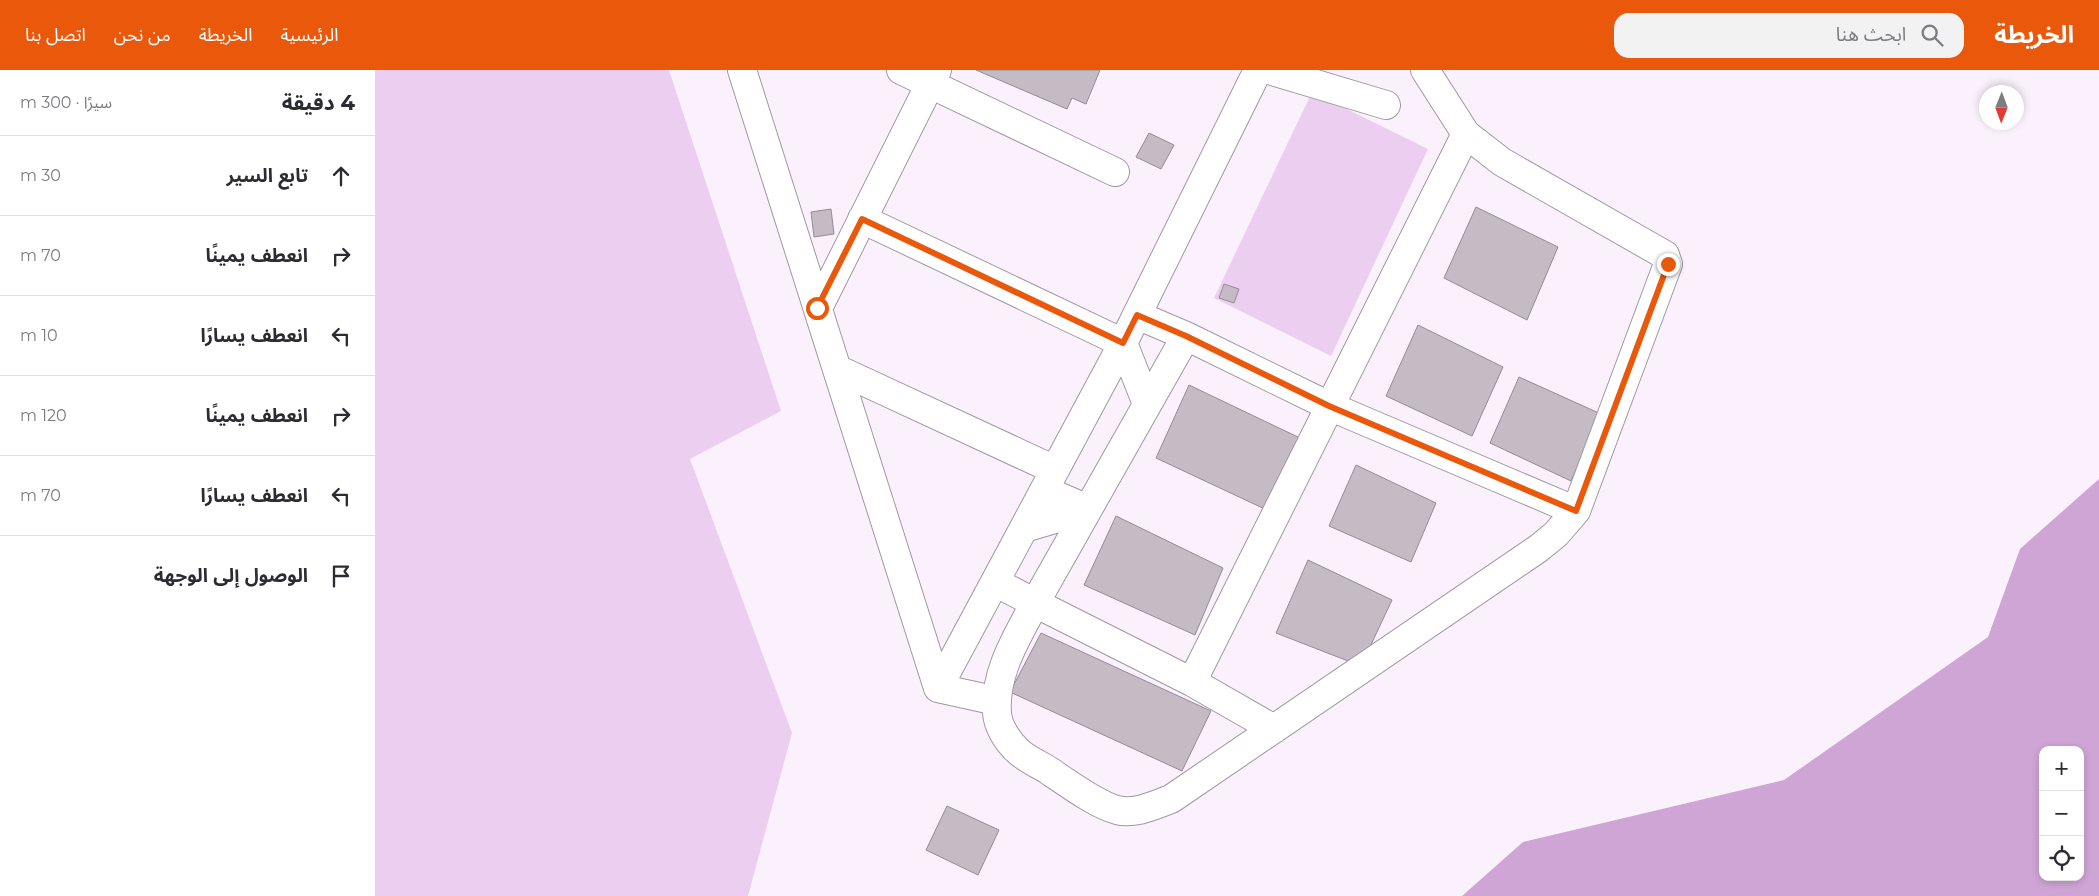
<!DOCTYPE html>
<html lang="ar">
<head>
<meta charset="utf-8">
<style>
	body { margin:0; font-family:Montserrat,"Noto Sans Arabic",sans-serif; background:#f2f2f3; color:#2b2b33; direction:rtl }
	.controls { position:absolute; right:15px; bottom:15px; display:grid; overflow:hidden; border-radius:10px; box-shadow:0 2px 8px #0003 }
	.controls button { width:45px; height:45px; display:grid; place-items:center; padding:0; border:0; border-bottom:1px solid #e1e1e2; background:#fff; color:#2b2b33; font:25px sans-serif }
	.compass { position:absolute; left:1604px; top:15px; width:45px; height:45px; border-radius:50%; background:#fff; box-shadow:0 2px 8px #0003; rotate:181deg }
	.stop { position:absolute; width:15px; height:15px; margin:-11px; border:4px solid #ea580c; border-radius:50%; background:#fff }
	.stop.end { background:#ea580c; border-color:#fff; box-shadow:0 1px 5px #0008 }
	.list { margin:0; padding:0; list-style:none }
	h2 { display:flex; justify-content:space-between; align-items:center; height:65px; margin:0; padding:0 20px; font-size:21px }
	h2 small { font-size:16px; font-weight:400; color:#7c7c81 }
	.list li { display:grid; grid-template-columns:32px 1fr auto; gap:15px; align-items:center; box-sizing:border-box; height:80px; padding:0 20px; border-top:1px solid #e1e1e2 }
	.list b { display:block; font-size:19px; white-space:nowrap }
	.list em { font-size:16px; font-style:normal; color:#7c7c81 }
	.icon { flex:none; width:28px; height:28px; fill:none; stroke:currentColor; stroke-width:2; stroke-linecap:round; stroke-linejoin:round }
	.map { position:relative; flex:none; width:1724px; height:826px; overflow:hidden; direction:ltr }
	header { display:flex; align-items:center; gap:30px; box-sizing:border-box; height:70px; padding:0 25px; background:#ea580c; color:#fff }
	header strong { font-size:24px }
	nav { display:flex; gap:28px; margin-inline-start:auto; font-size:18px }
	.search { width:350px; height:45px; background:#f2f2f3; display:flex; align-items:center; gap:12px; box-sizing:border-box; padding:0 18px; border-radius:15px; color:#7c7c81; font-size:19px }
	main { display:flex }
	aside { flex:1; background:#fff }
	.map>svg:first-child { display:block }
	.green { fill:#eccff0 }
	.water { fill:#cfa5d5; fill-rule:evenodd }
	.building { fill:#c4bbc5; stroke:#938b95 }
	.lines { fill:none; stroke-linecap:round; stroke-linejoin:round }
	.minor-casing { stroke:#a098a1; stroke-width:30 }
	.minor { stroke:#fff; stroke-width:28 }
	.route { stroke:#ea580c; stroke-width:6 }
</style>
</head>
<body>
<header>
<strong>الخريطة</strong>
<div class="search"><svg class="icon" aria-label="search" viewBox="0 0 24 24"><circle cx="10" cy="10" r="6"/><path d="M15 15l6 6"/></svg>ابحث هنا</div>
<nav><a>الرئيسية</a><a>الخريطة</a><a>من نحن</a><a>اتصل بنا</a></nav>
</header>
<main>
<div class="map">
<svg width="1724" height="826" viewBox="0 0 1724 826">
	<rect width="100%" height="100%" fill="#fbf1fc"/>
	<!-- green -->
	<path class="green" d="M0,0H294L406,341L315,389L417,663L373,826H0Z
		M937,22L1053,79L956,286L839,228Z"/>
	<!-- water -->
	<path class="water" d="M1724,409V826H1087L1148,772L1409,710L1613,567L1645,479ZM1668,680H1705V807H1668Z"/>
	<!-- building -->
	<path class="building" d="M601,0H725L711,34L697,28L692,39Z
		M774,63L799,75L786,99L761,87Z
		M1101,137L1183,177L1152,250L1069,208Z
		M456,139L459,164L439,167L436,142Z
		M849,214L864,219L859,233L844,228Z
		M1043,255L1128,297L1097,366L1011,326Z
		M1144,307L1226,344L1196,411L1115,373Z
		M814,315L927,369L894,441L781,388Z
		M981,395L1061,433L1036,492L954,456Z
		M741,446L848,498L820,565L709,515Z
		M933,490L1017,530L986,596L901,563Z
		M666,563L836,641L807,701L635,622Z
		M572,736L624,760L603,805L551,780Z"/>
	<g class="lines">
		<defs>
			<path id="minor" d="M367,0L563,618
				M526,0L740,102
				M894,0L1011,35
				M1050,0L1091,64
				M487,149L748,273L772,334
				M443,238L562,0
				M762,245L811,266L954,336L1201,441
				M462,299L680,400
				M649,458L713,439L669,420
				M620,512L660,533C642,567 619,603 622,643C623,657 633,672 644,682C652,689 663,694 673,700C691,712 722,735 742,740C759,745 780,735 796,729L1164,478L1181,464L1201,441L1293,194L1290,185L1127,92L1091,64L817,612L660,533L811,266
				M817,612L899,659
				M563,618L748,273L883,0
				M563,618L622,631"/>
		</defs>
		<!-- minor casing -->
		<use href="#minor" class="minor-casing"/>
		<!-- minor -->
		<use href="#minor" class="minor"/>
	</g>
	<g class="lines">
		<!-- route -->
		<path class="route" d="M442,238L487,149L748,273L762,245L811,266L954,336L1201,441L1293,194"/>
	</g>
</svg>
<div class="controls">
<button>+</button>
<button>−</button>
<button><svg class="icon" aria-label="locate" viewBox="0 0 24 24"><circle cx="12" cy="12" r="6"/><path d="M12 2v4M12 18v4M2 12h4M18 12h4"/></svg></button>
</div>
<svg class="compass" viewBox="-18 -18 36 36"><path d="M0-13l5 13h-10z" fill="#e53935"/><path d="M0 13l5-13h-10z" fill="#7c7c81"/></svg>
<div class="stop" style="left:442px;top:238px"></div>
<div class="stop end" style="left:1293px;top:194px"></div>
</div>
<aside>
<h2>4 دقيقة<small>سيرًا · 300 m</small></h2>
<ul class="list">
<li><svg class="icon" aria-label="ahead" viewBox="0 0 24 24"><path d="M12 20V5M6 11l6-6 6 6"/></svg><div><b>تابع السير</b></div><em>30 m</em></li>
<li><svg class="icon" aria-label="right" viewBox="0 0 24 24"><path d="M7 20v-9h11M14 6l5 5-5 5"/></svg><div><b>انعطف يمينًا</b></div><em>70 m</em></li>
<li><svg class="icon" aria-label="left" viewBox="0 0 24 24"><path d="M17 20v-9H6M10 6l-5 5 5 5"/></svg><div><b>انعطف يسارًا</b></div><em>10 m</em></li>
<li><svg class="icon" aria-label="right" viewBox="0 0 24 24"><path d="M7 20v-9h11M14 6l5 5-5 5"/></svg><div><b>انعطف يمينًا</b></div><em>120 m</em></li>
<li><svg class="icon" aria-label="left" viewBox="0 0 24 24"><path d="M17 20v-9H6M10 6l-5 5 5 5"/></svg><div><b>انعطف يسارًا</b></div><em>70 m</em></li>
<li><svg class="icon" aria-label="arrive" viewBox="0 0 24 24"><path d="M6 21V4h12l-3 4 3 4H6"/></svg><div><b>الوصول إلى الوجهة</b></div></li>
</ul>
</aside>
</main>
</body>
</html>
